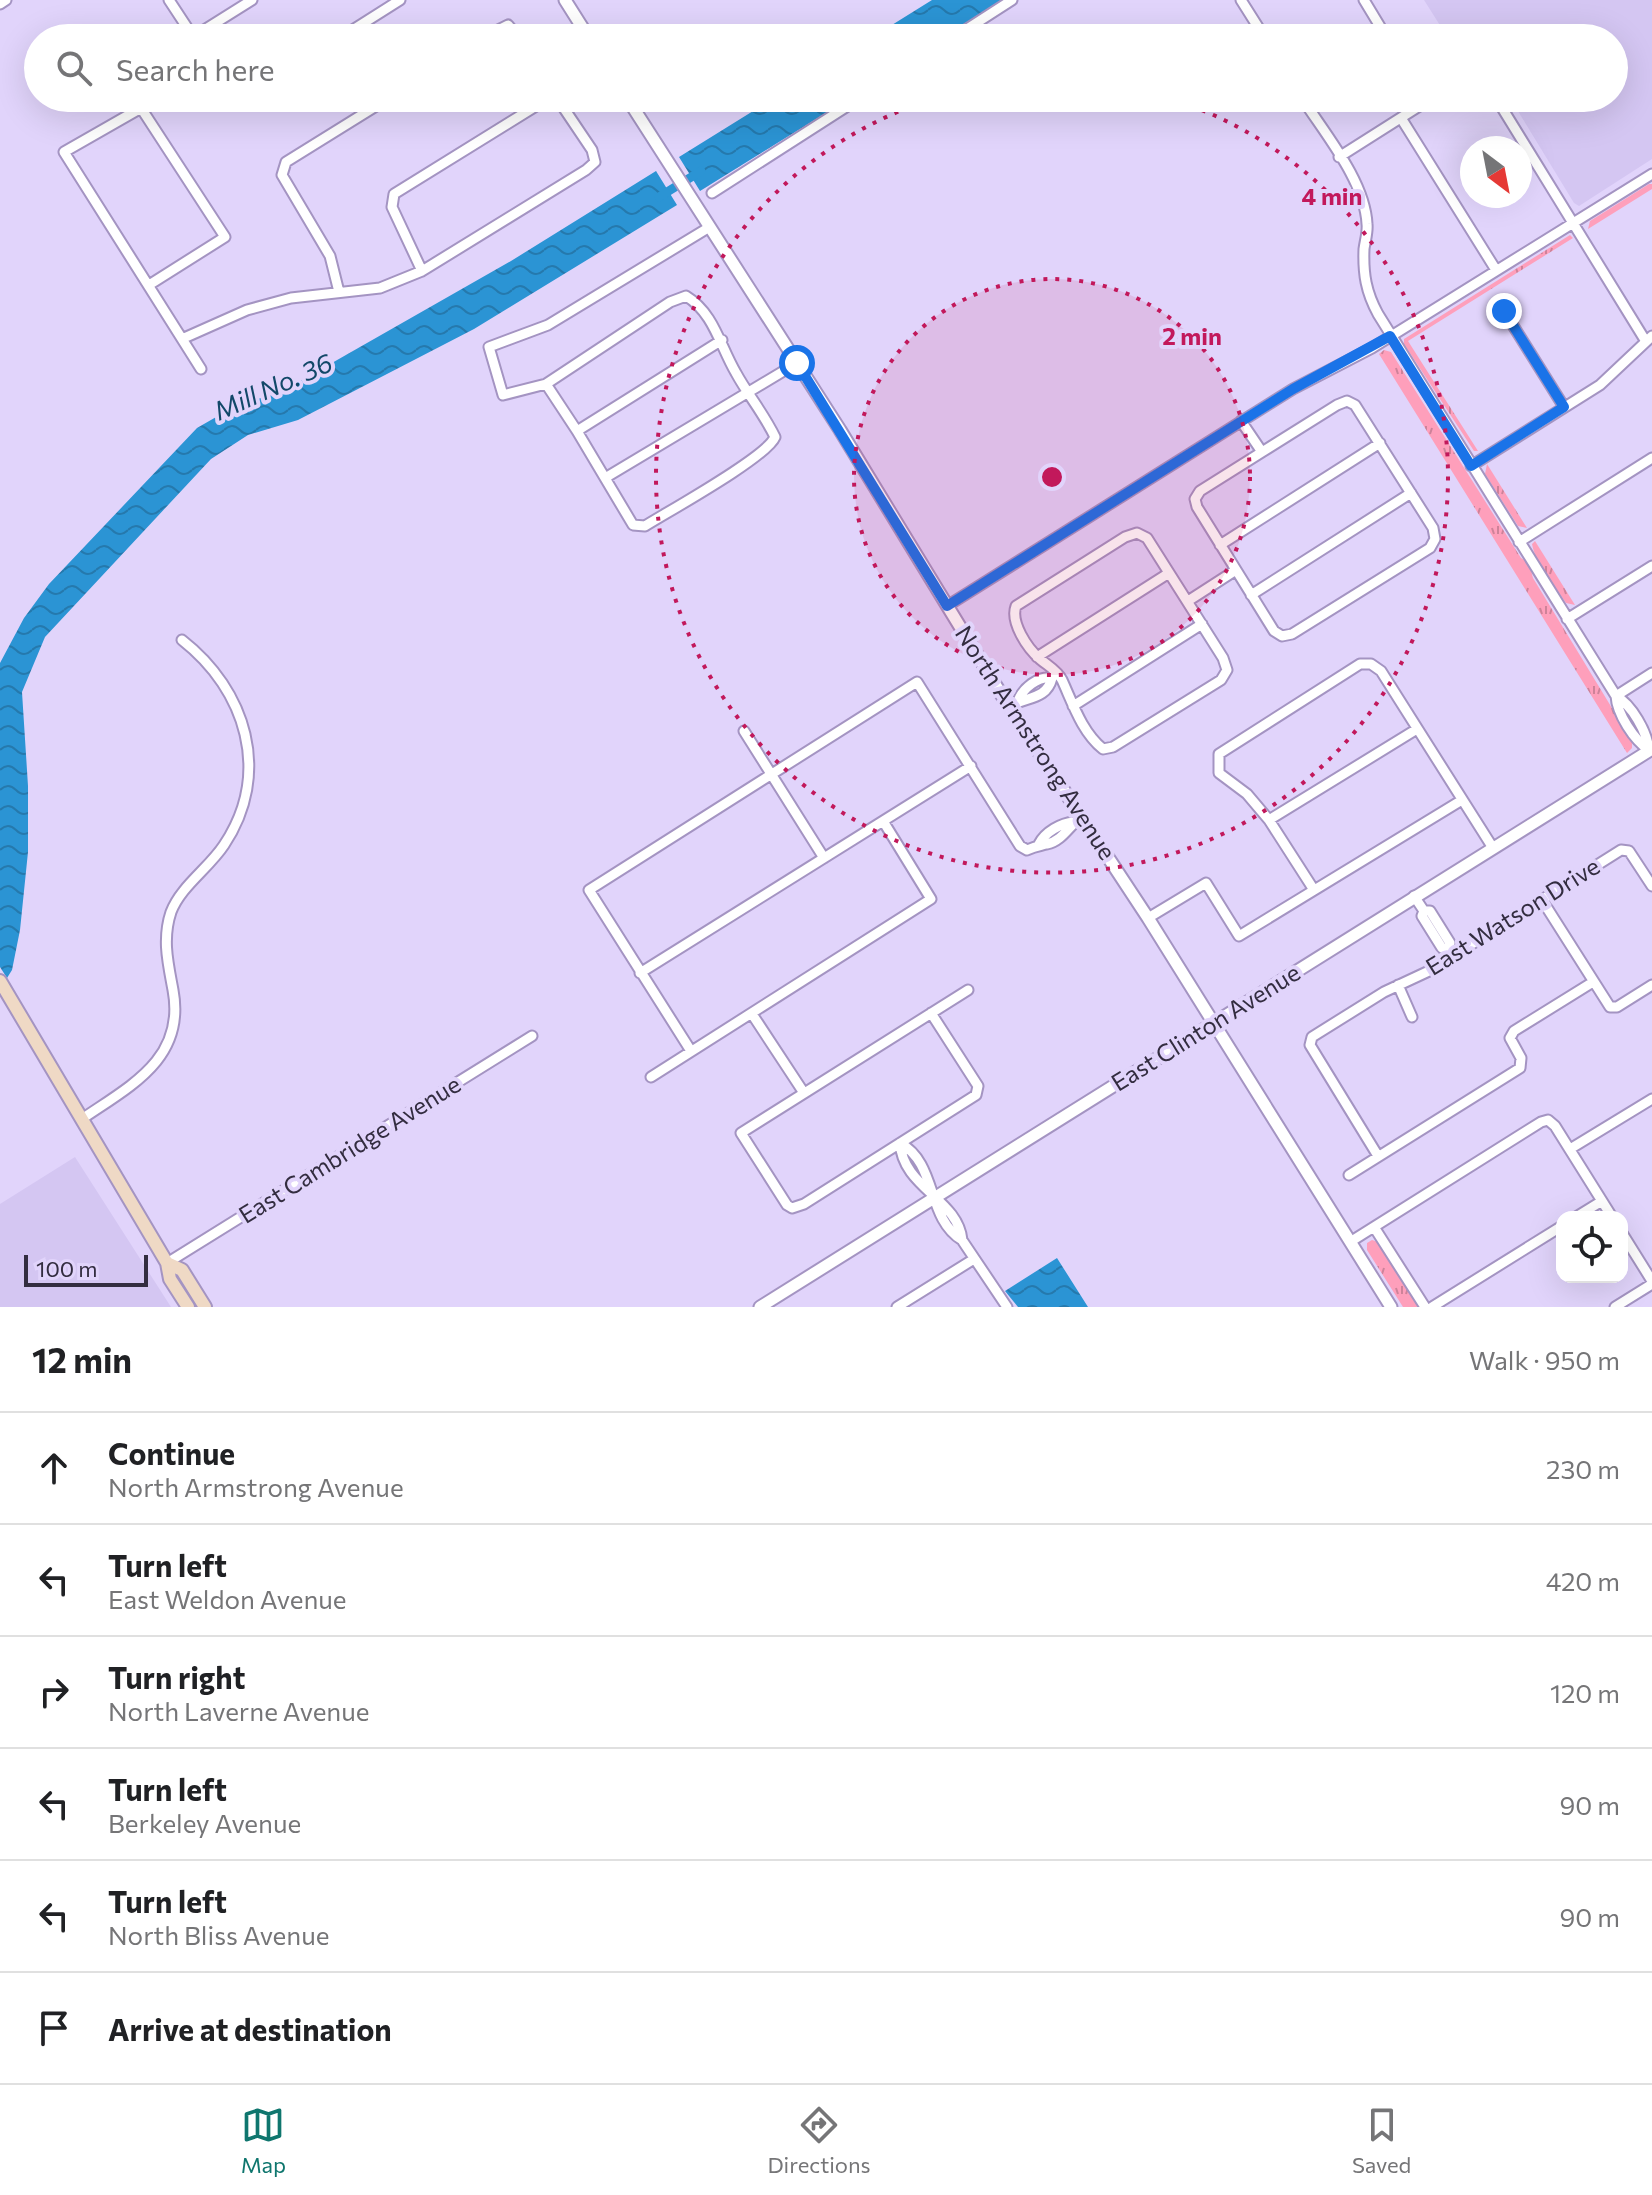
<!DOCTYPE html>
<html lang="en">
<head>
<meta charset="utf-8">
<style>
	body { margin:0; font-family:Commissioner,sans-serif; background:#f2f2f2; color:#202124 }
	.controls { position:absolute; right:24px; bottom:24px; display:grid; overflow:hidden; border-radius:16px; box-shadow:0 8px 32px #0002 }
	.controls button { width:72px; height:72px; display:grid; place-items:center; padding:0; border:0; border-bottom:2px solid #e0e0e0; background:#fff; color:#202124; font:40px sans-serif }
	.compass { position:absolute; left:1460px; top:136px; width:72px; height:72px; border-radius:50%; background:#fff; box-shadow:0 8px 32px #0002; rotate:148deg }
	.scale { position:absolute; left:24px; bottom:20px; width:124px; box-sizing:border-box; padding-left:8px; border:4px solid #332d40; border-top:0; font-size:22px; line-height:28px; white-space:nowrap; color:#332d40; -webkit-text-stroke:6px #e1d4fb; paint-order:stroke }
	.stop { position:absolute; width:24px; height:24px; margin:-18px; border:6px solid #1a73e8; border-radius:50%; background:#fff }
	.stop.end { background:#1a73e8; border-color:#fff; box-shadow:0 2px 8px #0008 }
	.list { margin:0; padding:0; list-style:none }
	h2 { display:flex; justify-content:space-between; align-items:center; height:104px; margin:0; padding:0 32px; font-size:34px }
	h2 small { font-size:26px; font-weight:400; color:#757577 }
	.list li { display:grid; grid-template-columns:52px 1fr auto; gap:24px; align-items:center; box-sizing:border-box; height:112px; padding:0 32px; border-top:2px solid #e0e0e0 }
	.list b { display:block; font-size:30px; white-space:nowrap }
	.list p { margin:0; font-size:26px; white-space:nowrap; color:#757577 }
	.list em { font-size:26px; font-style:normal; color:#757577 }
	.icon { flex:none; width:44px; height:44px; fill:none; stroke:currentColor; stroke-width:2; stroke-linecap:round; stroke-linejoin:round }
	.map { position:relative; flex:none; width:1652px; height:1307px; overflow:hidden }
	.search { position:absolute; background:#fff; box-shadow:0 8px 32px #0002; left:24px; right:24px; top:24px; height:88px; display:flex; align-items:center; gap:20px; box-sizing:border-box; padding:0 28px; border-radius:44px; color:#757577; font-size:30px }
	.sheet { height:776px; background:#fff }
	nav { display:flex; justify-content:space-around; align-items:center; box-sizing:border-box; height:112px; border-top:2px solid #e0e0e0; background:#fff; font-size:22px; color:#757577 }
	nav a { display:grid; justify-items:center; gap:4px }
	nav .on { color:#0f766e }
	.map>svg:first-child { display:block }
	.built { fill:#d4c6f2 }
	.park { fill:url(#park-tufts) }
	.water { fill:url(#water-waves) }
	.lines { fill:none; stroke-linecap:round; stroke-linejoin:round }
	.canal { stroke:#2b94d4; stroke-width:9 }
	.minor-casing { stroke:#a494c2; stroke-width:13 }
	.tertiary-casing { stroke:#a494c2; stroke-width:15 }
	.secondary-casing { stroke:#a494c2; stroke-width:16 }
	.minor { stroke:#fff; stroke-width:9 }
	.tertiary { stroke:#fff; stroke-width:11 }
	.secondary { stroke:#efd9c5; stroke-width:12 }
	.route { stroke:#1a73e8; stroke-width:10 }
	.ring { fill:none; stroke:#c2185b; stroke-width:4; stroke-dasharray:4 8 }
	.labels { text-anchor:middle; stroke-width:8; stroke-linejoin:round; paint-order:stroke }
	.street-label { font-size:24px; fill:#332d40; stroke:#e1d4fb }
	.water-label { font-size:26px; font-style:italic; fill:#124869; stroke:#e1d4fb }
	.centre { fill:#c2185b; stroke:#e1d4fb; stroke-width:4 }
	.ring-label { font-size:24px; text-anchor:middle; font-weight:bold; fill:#c2185b; stroke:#e1d4fb; stroke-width:8; stroke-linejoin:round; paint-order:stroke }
</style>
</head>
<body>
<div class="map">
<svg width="1652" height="1307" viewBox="0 0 1652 1307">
	<defs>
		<pattern id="park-tufts" width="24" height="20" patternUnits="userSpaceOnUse" patternTransform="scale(2)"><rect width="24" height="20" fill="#fe9fbb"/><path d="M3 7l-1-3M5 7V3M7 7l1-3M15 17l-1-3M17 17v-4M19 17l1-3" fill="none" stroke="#ce8299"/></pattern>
		<pattern id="water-waves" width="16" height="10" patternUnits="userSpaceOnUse" patternTransform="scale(2)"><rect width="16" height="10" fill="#2b94d4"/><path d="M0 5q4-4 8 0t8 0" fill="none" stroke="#2579ad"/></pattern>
	</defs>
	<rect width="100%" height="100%" fill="#e1d4fb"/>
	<!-- built -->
	<path class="built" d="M1424,0H1652V159L1579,206L1574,203L1510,98H1614V38H1448Z
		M75,1157L171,1307H0V1204Z"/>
	<!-- park -->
	<path class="park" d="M1649,184H1652V189L1588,229L1590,221Z
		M1570,235L1573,238L1408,341L1478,451H1474L1404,344V339Z
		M1384,350L1391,352L1521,558C1530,562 1531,570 1533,578L1632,741V748L1627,753L1379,354Z
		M1487,464L1527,528L1518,526L1485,474Z
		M1535,541L1575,605L1566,603C1554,584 1536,566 1532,544Z
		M1372,1240L1378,1242L1419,1307H1403L1367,1250V1243Z"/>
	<!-- water -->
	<path class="water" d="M932,0H1007L946,38H871Z
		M774,98H850L700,191L679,157Z
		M656,171L677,205L474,329L298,420L248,435L211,459L45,637L22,692L28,786V852L20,930L12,970L7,978L0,967V663L24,618L49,584L197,428L237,405L281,392L511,261Z
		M1057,1258L1088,1307H1018L1005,1291Z"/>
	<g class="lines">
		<!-- canal -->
		<path class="canal" d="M659,197L701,171"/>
		<defs>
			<path id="minor" d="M169,0L194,38
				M1241,0L1265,38
				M1364,0L1387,38
				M0,4L6,0
				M361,25L369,38
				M193,37L252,0
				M340,38L400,0
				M482,38L508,25L519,38
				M569,38L583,29
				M953,38L1012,0
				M164,98L141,108L64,152L201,369
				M234,98H243
				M1302,98C1325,134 1365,181 1367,224C1368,232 1365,241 1364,249C1363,274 1366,292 1378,314L1616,696C1632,705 1647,732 1649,750
				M1496,98L1645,340
				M141,108L225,237L149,285
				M1401,118L1496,270
				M1339,157L1432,98
				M712,193L860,98
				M422,271L392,207L394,194L549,98
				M339,292L330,256L282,175L286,162L389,98
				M686,296C714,313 720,346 736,373C748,395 764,414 775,437C767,457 669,511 645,526L633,525L577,431L546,384L670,302Z
				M1504,311L1564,407
				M184,338L247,310L291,298L380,288L422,271L586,170L595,162L592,150L557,98
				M546,384L503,395L489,347L548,325L708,228
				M1241,421L1262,452L1337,405L1347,401L1355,405L1433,528L1435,539L1430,548L1292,634L1282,636L1274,631L1197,507L1195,499L1200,491L1262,452
				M577,431L722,340
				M1471,466L1600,385L1652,336
				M605,478L797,363
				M1137,533L1147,538L1223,658L1227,670L1221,680L1113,747L1103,749C1082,732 1073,704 1062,680C1057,670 1048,666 1040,659C1027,648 1010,622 1016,606L1125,537Z
				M1519,542L1652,458
				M1220,545L1380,443
				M1251,595L1411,493
				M1188,601L1236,570
				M947,606L1293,389L1372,348L1652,174
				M1567,619L1652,566
				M1037,657L1169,573
				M1616,696C1617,714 1634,740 1649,750
				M1616,696L1652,673
				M1073,706L1202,624
				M1009,707C1025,696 1046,701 1052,678C1038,676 1023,688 1018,701
				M1417,729L1269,820L1247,794L1219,773V754L1360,664H1371L1381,671L1493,848
				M744,731L824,858
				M1269,820L1314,890
				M1039,844C1045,832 1061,823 1074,822
				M1414,896L1424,911L1422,916L1442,948L1448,949L1450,943L1430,911H1424
				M1542,900L1610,1007H1617L1652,985
				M1148,918L1206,883L1239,936L1462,800
				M640,973L971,766
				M1398,985L1412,1017
				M931,1013L978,1086L976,1095L804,1204L792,1208L787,1205L741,1133L968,990
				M752,1014L804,1093
				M691,1051L589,890L917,682L1020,846L1027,850C1035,846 1039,846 1047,844C1062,841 1069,826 1080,818
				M651,1077L931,899L883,821
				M82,1119C130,1086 186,1059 173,990C168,963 162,939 171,912C181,886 209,868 224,845C272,773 246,690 182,640
				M900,1143C938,1164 926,1218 962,1240L1007,1307
				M900,1143C903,1188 958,1199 962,1240
				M1570,1149L1652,1099
				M1378,1156L1310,1045L1312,1037L1384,992L1429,971L1621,850L1629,851L1652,886
				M1349,1175L1520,1068L1521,1058L1510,1038L1514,1031L1593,982
				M1576,1217L1602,1201
				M1374,1227L1425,1307
				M1622,1233L1652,1281
				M1350,1242L1541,1122L1548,1120L1555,1126L1612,1217
				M167,1263L532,1036
				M897,1307L974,1259
				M1432,1307L1562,1226
				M1615,1307L1652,1284"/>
			<path id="tertiary" d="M565,0L589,38
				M627,98L840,430L1009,707L1148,918L1391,1307
				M760,1307L1652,749"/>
			<path id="secondary" d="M0,981L167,1263L170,1279L188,1307
				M167,1263L182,1270L205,1307"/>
		</defs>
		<!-- minor casing -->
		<use href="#minor" class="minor-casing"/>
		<!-- tertiary casing -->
		<use href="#tertiary" class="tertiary-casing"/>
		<!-- secondary casing -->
		<use href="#secondary" class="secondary-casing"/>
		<!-- minor -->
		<use href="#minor" class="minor"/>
		<!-- tertiary -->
		<use href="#tertiary" class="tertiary"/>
		<!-- secondary -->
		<use href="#secondary" class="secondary"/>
	</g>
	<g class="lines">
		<!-- route -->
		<path class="route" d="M797,363L947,606L1293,389L1390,336L1471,466L1564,407L1504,311"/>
	</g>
	<!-- distance rings -->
	<circle cx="1052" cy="477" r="198" fill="#c2185b" fill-opacity=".12"/>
	<g class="ring">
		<circle cx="1052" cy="477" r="198"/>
		<path d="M1168 98A396 396 0 1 1 936 98"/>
	</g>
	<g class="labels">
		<!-- street labels -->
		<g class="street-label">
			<text transform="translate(1035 743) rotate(57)" y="8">North Armstrong Avenue</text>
			<text transform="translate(1513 917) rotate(-32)" y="8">East Watson Drive</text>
			<text transform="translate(1206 1028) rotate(-32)" y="8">East Clinton Avenue</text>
			<text transform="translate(350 1150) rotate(-32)" y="8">East Cambridge Avenue</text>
		</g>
		<!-- water labels -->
		<g class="water-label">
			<text transform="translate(273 387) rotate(-24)" y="9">Mill No. 36</text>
		</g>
	</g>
	<circle cx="1052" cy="477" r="12" class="centre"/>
	<g class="ring-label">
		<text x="1332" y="205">4 min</text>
		<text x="1192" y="345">2 min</text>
	</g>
</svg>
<div class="controls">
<button><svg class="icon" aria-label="locate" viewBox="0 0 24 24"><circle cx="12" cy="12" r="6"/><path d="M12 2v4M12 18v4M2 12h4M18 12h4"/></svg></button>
</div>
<svg class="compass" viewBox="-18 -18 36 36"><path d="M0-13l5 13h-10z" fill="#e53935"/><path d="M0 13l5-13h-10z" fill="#757577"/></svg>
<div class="scale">100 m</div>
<div class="stop" style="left:797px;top:363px"></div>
<div class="stop end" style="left:1504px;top:311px"></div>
<div class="search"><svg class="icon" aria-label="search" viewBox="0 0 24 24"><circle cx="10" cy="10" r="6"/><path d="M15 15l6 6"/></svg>Search here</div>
</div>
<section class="sheet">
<h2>12 min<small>Walk · 950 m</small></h2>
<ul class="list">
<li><svg class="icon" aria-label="ahead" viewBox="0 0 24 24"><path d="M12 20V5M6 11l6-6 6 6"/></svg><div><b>Continue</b><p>North Armstrong Avenue</p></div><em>230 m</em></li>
<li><svg class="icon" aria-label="left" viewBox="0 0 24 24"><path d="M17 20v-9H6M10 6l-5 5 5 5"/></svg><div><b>Turn left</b><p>East Weldon Avenue</p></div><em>420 m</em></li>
<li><svg class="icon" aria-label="right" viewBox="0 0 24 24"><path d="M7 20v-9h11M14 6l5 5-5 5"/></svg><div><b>Turn right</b><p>North Laverne Avenue</p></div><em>120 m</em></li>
<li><svg class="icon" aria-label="left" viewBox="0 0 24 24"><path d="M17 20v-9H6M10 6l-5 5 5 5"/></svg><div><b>Turn left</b><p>Berkeley Avenue</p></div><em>90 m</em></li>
<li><svg class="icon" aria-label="left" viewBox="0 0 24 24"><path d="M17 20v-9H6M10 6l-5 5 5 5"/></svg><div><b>Turn left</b><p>North Bliss Avenue</p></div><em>90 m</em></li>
<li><svg class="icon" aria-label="arrive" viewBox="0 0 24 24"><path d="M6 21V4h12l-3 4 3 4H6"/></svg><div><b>Arrive at destination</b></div></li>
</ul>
</section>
<nav>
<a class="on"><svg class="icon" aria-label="map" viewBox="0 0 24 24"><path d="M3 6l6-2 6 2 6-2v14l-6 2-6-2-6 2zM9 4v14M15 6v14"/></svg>Map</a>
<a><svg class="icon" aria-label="directions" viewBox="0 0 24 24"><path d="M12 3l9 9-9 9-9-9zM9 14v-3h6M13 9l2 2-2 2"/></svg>Directions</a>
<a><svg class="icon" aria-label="saved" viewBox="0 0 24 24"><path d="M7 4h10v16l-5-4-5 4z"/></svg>Saved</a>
</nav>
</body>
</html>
